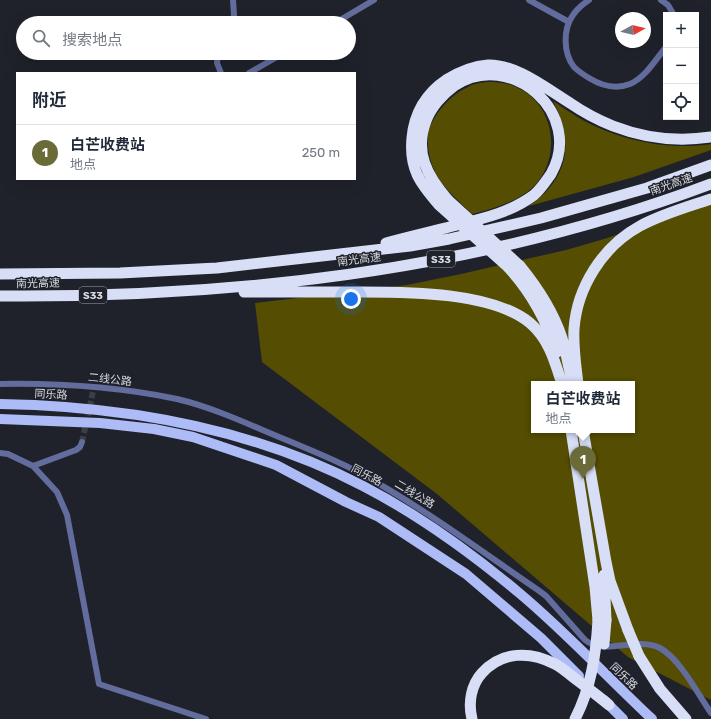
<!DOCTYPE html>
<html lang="zh">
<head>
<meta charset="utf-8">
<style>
	body { margin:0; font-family:Rubik,"Noto Sans SC",sans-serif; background:#f6f6f7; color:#1f2937 }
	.controls { position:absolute; right:12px; top:12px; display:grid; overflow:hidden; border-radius:0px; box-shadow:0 4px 16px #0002 }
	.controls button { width:36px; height:36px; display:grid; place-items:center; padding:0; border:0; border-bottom:1px solid #e0e1e3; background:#fff; color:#1f2937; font:20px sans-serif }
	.compass { position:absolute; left:615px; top:12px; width:36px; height:36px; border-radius:50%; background:#fff; box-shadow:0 4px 16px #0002; rotate:82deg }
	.you { position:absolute; left:351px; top:299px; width:14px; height:14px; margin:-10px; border:3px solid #fff; border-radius:50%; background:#1a73e8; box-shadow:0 0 0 6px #1a73e833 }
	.badge { display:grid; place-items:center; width:26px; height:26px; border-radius:50%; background:#6b6b39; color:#fff; font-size:13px; font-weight:700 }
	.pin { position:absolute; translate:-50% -33px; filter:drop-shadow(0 1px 2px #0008) }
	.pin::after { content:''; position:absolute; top:21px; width:14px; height:12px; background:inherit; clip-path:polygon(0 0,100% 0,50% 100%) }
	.popup { position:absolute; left:531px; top:381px; width:104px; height:52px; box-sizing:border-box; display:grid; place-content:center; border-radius:0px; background:#fff; filter:drop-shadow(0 1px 3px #0005); font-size:13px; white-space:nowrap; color:#747a83 }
	.popup b { font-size:15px; color:#1f2937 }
	.popup::after { content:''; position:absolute; left:50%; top:100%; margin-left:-8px; border:8px solid transparent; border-top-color:#fff }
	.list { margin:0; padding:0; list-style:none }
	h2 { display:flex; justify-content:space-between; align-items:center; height:52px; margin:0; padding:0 16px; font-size:17px }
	h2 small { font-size:13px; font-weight:400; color:#747a83 }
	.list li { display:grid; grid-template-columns:26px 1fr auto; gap:12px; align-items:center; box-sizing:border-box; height:56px; padding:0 16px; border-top:1px solid #e0e1e3 }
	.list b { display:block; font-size:15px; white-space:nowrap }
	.list p { margin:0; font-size:13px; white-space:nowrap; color:#747a83 }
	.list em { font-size:13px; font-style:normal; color:#747a83 }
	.icon { flex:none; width:22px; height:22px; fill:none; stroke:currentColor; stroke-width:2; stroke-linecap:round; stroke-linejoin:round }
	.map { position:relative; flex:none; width:711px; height:719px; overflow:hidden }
	.search { position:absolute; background:#fff; box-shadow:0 4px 16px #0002; left:16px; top:16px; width:340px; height:44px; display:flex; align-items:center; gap:10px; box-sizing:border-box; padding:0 14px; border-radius:22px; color:#747a83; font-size:15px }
	.panel { position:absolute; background:#fff; box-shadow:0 4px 16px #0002; left:16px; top:72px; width:340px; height:108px; border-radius:0px }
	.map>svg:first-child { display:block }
	.forest { fill:#554d01; fill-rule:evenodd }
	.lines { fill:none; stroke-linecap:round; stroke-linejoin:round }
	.street-tunnel { stroke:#3c3e46; stroke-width:6; stroke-dasharray:6 3; stroke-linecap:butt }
	.street { stroke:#626d9d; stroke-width:6 }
	.primary { stroke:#adbcf7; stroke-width:10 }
	.highway { stroke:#d7def6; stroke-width:11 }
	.highway-bridge { stroke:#d7def6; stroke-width:11 }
	.labels { text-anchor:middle; stroke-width:3; stroke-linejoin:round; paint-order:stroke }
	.shield { fill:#20222b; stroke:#a1a3aa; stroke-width:1 }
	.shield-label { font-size:10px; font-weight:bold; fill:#d8dae0 }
	.street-label { font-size:11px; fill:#d8dae0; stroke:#20222b }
</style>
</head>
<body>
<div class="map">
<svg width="711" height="719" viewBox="0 0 711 719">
	<rect width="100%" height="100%" fill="#20222b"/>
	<!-- forest -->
	<path class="forest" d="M486,82C499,82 510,83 522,90C557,110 561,162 531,189C515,202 493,209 472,214C458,200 440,186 433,167C429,158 427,144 428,134C431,117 450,95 466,88C472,84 479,83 486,82Z
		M553,101C562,107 571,113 579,118C617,140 668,151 711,144V150L634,177L529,206C568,179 575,143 553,101Z
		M711,204V700L628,657L437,494L262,362L255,303L407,285L461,274L566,250L604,239ZM534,384H632V430H534Z"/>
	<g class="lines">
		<!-- street-tunnel -->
		<path class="street-tunnel" d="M82,442L94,387"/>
		<!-- street -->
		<path class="street" d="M529,0L569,22
			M589,0C583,4 577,9 573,15C563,29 563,53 574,67C578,71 584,75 589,78C602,86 615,90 630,84C645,78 656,59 666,47
			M661,0L668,5L674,15
			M232,23L234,15L233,0
			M335,23L374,0
			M218,53L217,63L221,73
			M249,73L284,53
			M0,384C59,383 119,387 177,399C207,406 237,419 265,431C295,444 327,456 356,471C421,506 478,549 538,590L546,596L585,640C605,656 636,636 660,648C680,659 698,694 711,713
			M0,453L8,454L33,466L57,492L67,515L99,684L206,719
			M33,466L76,450L80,447L82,442"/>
		<!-- primary -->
		<path class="primary" d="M0,404C125,406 251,428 363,486C419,515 470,552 518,592C565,631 607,677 652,719
			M0,419L100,423L154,429L193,437L276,465L346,502L379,517L466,574L541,638L579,676
			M604,700L623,719"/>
		<!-- highway -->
		<path class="highway" d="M439,205C420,183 409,169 412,138C414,114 426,93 446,80C459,72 473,66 488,65C516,64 547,89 570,103C583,112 598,120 613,126C644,138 678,142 711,137
			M386,243C408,237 430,232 453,226C481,219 510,213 534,195C541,189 546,181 551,174C585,114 511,48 454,86C443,94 431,107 426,121C414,152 427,176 448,200
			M520,266C538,288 553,311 562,338C566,351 568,366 572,380
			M508,267C531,292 546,319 557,352
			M0,274L120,273L217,268L410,246L449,239L541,218L647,188L711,165
			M244,292C281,292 319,292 356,292C405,292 491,291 530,323C549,339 555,362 562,384
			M0,296C240,298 485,269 711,184
			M578,384C576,366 573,348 574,329C577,287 603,246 640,226C662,214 687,207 711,199
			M571,430L595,587L598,620
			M583,430L606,562L610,581L628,630
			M604,575L606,620
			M639,656L660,689L686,719
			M472,719C468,703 471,685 482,673C502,651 530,651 555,664C561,667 567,672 573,677C585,686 597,695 609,705"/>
		<!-- highway-bridge -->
		<path class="highway-bridge" d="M448,200L520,266
			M439,205L508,267
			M628,630L639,656
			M604,644L606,620
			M575,719C591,688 596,655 598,620"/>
	</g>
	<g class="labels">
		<!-- shield labels -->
		<g class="shield">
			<rect x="427" y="251" width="28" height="16" rx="3"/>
			<rect x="79" y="287" width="28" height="16" rx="3"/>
		</g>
		<g class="shield-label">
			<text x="441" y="263">S33</text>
			<text x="93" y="299">S33</text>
		</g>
		<!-- street labels -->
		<g class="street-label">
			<text transform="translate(671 184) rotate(-19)" y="4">南光高速</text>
			<text transform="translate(359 259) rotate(-7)" y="4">南光高速</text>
			<text transform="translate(38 283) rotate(-1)" y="4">南光高速</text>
			<text transform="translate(110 379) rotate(6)" y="4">二线公路</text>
			<text transform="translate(51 394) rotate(3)" y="4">同乐路</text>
			<text transform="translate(367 475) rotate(28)" y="4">同乐路</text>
			<text transform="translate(415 494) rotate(31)" y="4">二线公路</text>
			<text transform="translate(624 676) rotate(44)" y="4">同乐路</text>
		</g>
	</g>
</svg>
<div class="controls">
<button>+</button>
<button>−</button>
<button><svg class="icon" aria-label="locate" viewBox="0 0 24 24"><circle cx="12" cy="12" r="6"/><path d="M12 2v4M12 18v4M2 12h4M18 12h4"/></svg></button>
</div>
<svg class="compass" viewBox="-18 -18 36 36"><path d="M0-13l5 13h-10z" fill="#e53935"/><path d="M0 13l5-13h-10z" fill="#747a83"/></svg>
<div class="you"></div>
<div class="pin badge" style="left:583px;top:479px">1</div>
<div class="popup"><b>白芒收费站</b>地点</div>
<div class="search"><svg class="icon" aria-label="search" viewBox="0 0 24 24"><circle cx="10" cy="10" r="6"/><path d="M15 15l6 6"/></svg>搜索地点</div>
<section class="panel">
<h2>附近<small></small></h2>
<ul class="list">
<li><span class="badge">1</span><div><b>白芒收费站</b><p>地点</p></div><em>250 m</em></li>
</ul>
</section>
</div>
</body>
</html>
